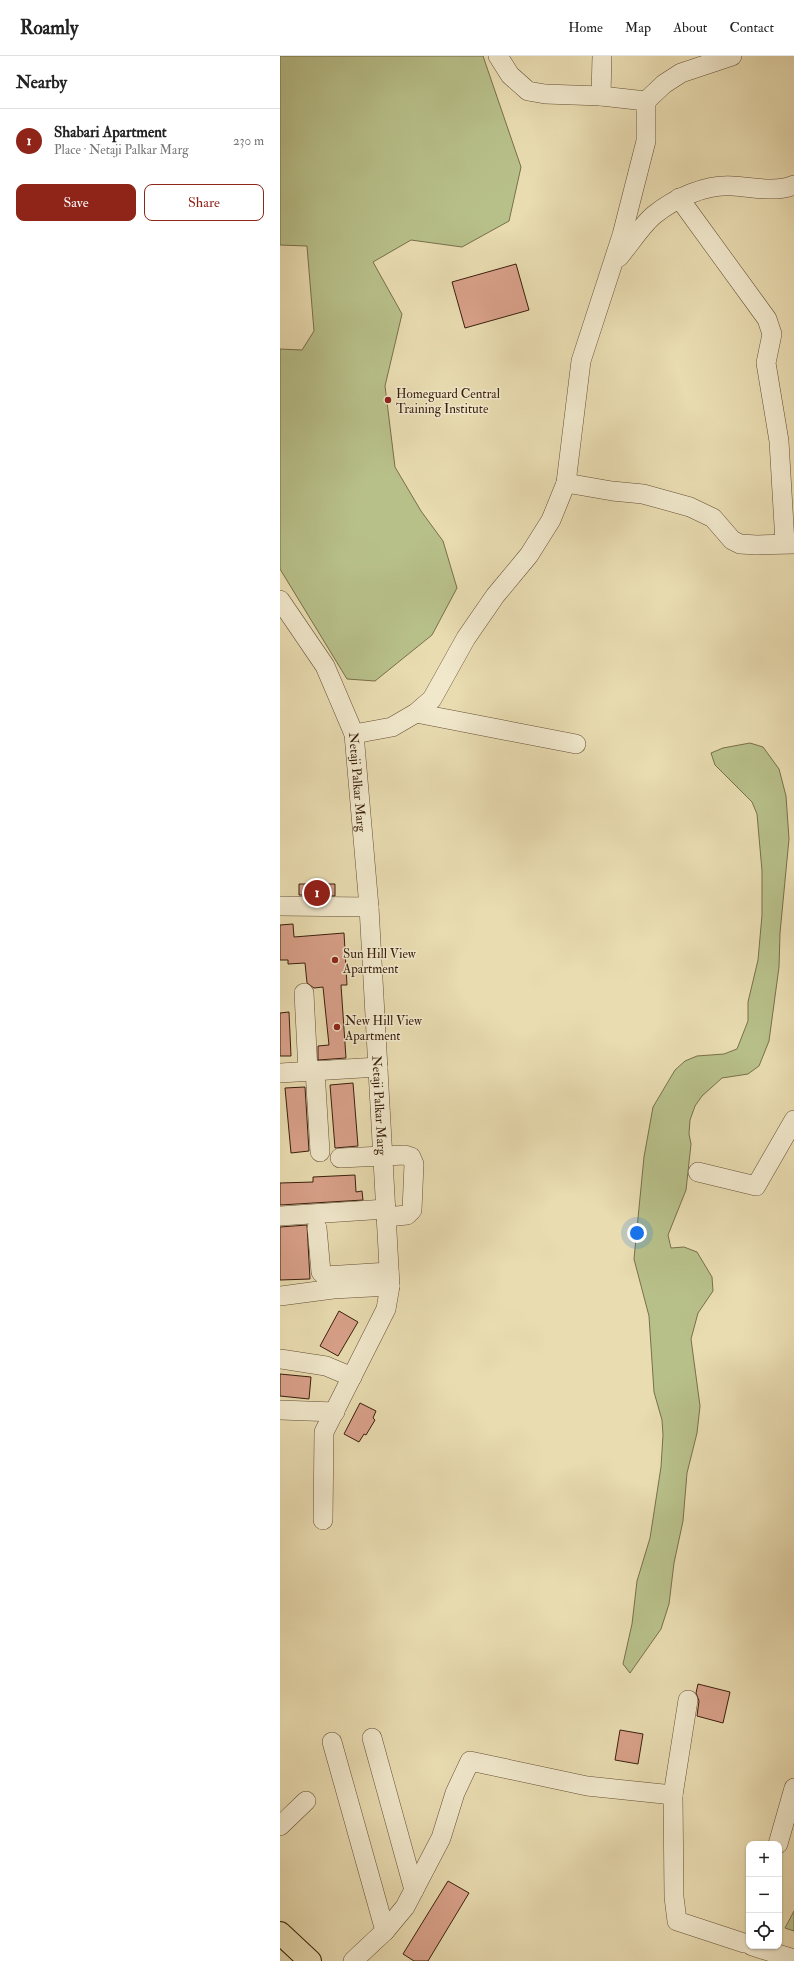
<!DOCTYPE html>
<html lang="en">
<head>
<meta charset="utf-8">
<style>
	body { margin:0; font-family:"IM FELL Double Pica",serif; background:#f2f2f2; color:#222 }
	.controls { position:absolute; right:12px; bottom:12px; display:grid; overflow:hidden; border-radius:8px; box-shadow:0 1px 3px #0004 }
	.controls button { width:36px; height:36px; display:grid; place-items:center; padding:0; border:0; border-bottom:1px solid #e0e0e0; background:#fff; color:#222; font:20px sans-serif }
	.you { position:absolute; left:357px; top:1177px; width:14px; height:14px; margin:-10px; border:3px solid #fff; border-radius:50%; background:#1a73e8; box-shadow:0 0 0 6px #1a73e833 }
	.badge { display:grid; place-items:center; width:26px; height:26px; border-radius:50%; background:#8f2418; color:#fff; font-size:13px; font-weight:700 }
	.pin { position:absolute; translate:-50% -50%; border:2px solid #fff; box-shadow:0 1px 4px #0006 }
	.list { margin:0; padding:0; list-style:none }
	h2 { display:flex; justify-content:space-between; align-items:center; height:52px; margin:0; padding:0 16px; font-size:17px }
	h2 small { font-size:13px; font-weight:400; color:#767676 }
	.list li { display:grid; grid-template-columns:26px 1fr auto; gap:12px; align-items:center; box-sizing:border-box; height:64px; padding:0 16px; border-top:1px solid #e0e0e0 }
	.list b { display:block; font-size:15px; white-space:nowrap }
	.list p { margin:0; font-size:13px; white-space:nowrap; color:#767676 }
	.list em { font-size:13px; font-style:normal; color:#767676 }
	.actions { display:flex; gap:8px; padding:12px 16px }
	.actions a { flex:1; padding:9px 0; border:1px solid #8f2418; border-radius:8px; text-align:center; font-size:14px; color:#8f2418 }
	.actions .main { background:#8f2418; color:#fff }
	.icon { flex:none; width:22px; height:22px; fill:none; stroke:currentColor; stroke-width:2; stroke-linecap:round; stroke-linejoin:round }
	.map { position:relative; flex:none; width:514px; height:1905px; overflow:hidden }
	header { display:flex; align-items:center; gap:24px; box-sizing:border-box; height:56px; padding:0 20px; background:#fff; border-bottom:1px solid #e0e0e0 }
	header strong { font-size:19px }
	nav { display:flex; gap:22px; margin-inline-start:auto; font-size:14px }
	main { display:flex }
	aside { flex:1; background:#fff }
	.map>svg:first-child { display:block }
	.green { fill:#b8c08a; stroke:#786f4b }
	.building { fill:#d9a18a; stroke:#391e0c }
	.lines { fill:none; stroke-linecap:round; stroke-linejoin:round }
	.minor-casing { stroke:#654e35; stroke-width:20 }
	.major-casing { stroke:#391e0c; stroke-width:24 }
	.minor { stroke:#f1e8cc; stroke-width:19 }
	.major { stroke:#e9dcb1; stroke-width:22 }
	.poi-dot { fill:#8f2418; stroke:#f1e8cc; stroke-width:1.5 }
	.labels { text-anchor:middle; stroke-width:3; stroke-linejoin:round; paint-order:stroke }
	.poi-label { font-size:13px; fill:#391e0c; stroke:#f1e8cc; text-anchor:start }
	.street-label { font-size:13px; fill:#391e0c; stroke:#f1e8cc }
</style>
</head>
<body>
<header>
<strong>Roamly</strong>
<nav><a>Home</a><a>Map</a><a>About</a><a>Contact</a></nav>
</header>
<main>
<aside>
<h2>Nearby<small></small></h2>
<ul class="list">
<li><span class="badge">1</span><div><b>Shabari Apartment</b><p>Place · Netaji Palkar Marg</p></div><em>230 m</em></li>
</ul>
<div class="actions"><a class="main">Save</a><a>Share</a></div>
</aside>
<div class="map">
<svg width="514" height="1905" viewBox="0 0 514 1905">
	<rect width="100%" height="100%" fill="#e9dcb1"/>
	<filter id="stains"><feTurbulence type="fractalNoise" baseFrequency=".005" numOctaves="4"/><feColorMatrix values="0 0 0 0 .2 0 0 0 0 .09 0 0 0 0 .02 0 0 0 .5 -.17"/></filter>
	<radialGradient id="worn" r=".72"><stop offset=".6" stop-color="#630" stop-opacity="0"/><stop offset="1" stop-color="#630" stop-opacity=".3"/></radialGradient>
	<!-- green -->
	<path class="green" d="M0,0H203L241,111L229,165L182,191L131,184L93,206L122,258L105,330L115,411L141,455L163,485L177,532L152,579L95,625L67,623L0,513V293L22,294L34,275L27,190L0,189Z
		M470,687L483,691L499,713L506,740L509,783L500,877L499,911L489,985L479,1010L468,1018L442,1022L422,1040L415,1050L410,1064L409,1078L411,1088L406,1134L388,1179L391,1192L404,1191L417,1196L432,1221L433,1235L418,1257L411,1283L420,1350L417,1377L407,1417L403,1465L394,1507L389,1548L381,1573L350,1617L343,1608L352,1568L357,1525L370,1482L381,1411L383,1379L382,1364L374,1336L369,1260L354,1203L364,1101L373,1051L395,1014L405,1005L417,1000L444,998L457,993L468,965V946L478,904L482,859V815L477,758L472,746L435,709L431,697L443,692Z
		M514,1855V1875L505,1872Z"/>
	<!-- building -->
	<path class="building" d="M236,208L249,254L185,272L172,226Z
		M19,828H55V840L19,839Z
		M13,868L14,881L64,877L67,929H61L66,1002L38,1004V990L49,989L43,931L34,932L27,927L25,907L8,908V904H0V869Z
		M9,956L11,1000H0V957Z
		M73,1027L78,1090L55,1092L50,1029Z
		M25,1031L29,1095L11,1097L5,1032Z
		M75,1119L76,1136L82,1135L83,1144L0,1149V1127L33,1126V1121Z
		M27,1169L30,1223L0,1224V1171Z
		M59,1255L78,1266L58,1300L40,1290Z
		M0,1318L31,1321L29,1343L0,1340Z
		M80,1347L96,1355L93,1362L95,1364L86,1379L84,1378L79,1386L64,1378Z
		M418,1628L450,1636L443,1667L417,1660L419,1645L416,1637Z
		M340,1674L363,1678L358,1708L335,1704Z
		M168,1825L189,1837L148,1905H134L123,1898Z"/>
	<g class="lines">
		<defs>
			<g id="minor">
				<path d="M321,40L322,0"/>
				<path d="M366,45L384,28L401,17L452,0"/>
				<path d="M399,142L487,263L492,278L486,307L499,385L505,487"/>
				<path d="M339,201C350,188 362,169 374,159C395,142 426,128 453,130C473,131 495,137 514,129"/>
				<path d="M286,427L332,435L363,438L410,451L433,462L452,484L460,488L477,489L514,488"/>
				<path id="s1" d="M0,544L45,610L74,678L89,851L110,1230L106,1253L44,1376L43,1464"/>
				<path d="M136,657L296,688"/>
				<path d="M74,678L112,671L136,657L152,643L186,582L215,540L249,499L271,464L286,427L301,305L342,179L366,85V45L321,40L265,38L248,35L230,19L218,0"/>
				<path d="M0,850L89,851"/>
				<path d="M24,937L28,1015"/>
				<path d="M35,1014L40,1096"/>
				<path d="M0,1017L98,1011"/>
				<path d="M60,1102L125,1099L131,1101L134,1108L132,1154L127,1159L106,1161"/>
				<path d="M418,1116L476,1130L514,1064"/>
				<path d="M0,1160L106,1153"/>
				<path d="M37,1172L41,1216L45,1220L109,1216"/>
				<path d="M0,1240L53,1233L110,1230"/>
				<path d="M0,1303L46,1310L72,1321"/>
				<path d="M0,1354L55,1356"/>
				<path d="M408,1644L393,1739L394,1841L397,1865L464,1887"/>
				<path d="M92,1682L134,1834"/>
				<path d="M52,1686L105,1875"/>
				<path d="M0,1770L26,1745"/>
				<path d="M498,1788L514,1732"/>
				<path d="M472,1890L514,1903"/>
				<path d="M73,1905L105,1875L125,1851L161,1782L175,1737L190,1705L307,1730L393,1739"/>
			</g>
			<path id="major" d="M0,1877L30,1905"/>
		</defs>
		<!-- minor casing -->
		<use href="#minor" class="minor-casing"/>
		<!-- major casing -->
		<use href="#major" class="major-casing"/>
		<!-- minor -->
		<use href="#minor" class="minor"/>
		<!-- major -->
		<use href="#major" class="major"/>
	</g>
	<!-- markers -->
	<g class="poi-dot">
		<circle cx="108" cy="344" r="4"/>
		<circle cx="55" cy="904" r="4"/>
		<circle cx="57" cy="971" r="4"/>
	</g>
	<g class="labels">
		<!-- poi labels -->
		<g class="poi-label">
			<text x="116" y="342">Homeguard Central<tspan x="116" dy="15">Training Institute</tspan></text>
			<text x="63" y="902">Sun Hill View<tspan x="63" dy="15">Apartment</tspan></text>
			<text x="65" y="969">New Hill View<tspan x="65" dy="15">Apartment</tspan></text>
		</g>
		<!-- street labels -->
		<g class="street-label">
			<text dy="5" stroke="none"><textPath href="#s1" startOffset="202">Netaji Palkar Marg</textPath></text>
			<text dy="5" stroke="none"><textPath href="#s1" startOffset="526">Netaji Palkar Marg</textPath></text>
		</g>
	</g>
	<rect width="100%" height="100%" filter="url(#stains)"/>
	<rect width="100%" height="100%" fill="url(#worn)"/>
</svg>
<div class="controls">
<button>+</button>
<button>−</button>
<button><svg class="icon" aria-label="locate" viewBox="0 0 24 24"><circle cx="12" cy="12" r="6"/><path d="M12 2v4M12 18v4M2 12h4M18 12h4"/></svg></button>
</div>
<div class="you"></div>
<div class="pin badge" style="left:37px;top:837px">1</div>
</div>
</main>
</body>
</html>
